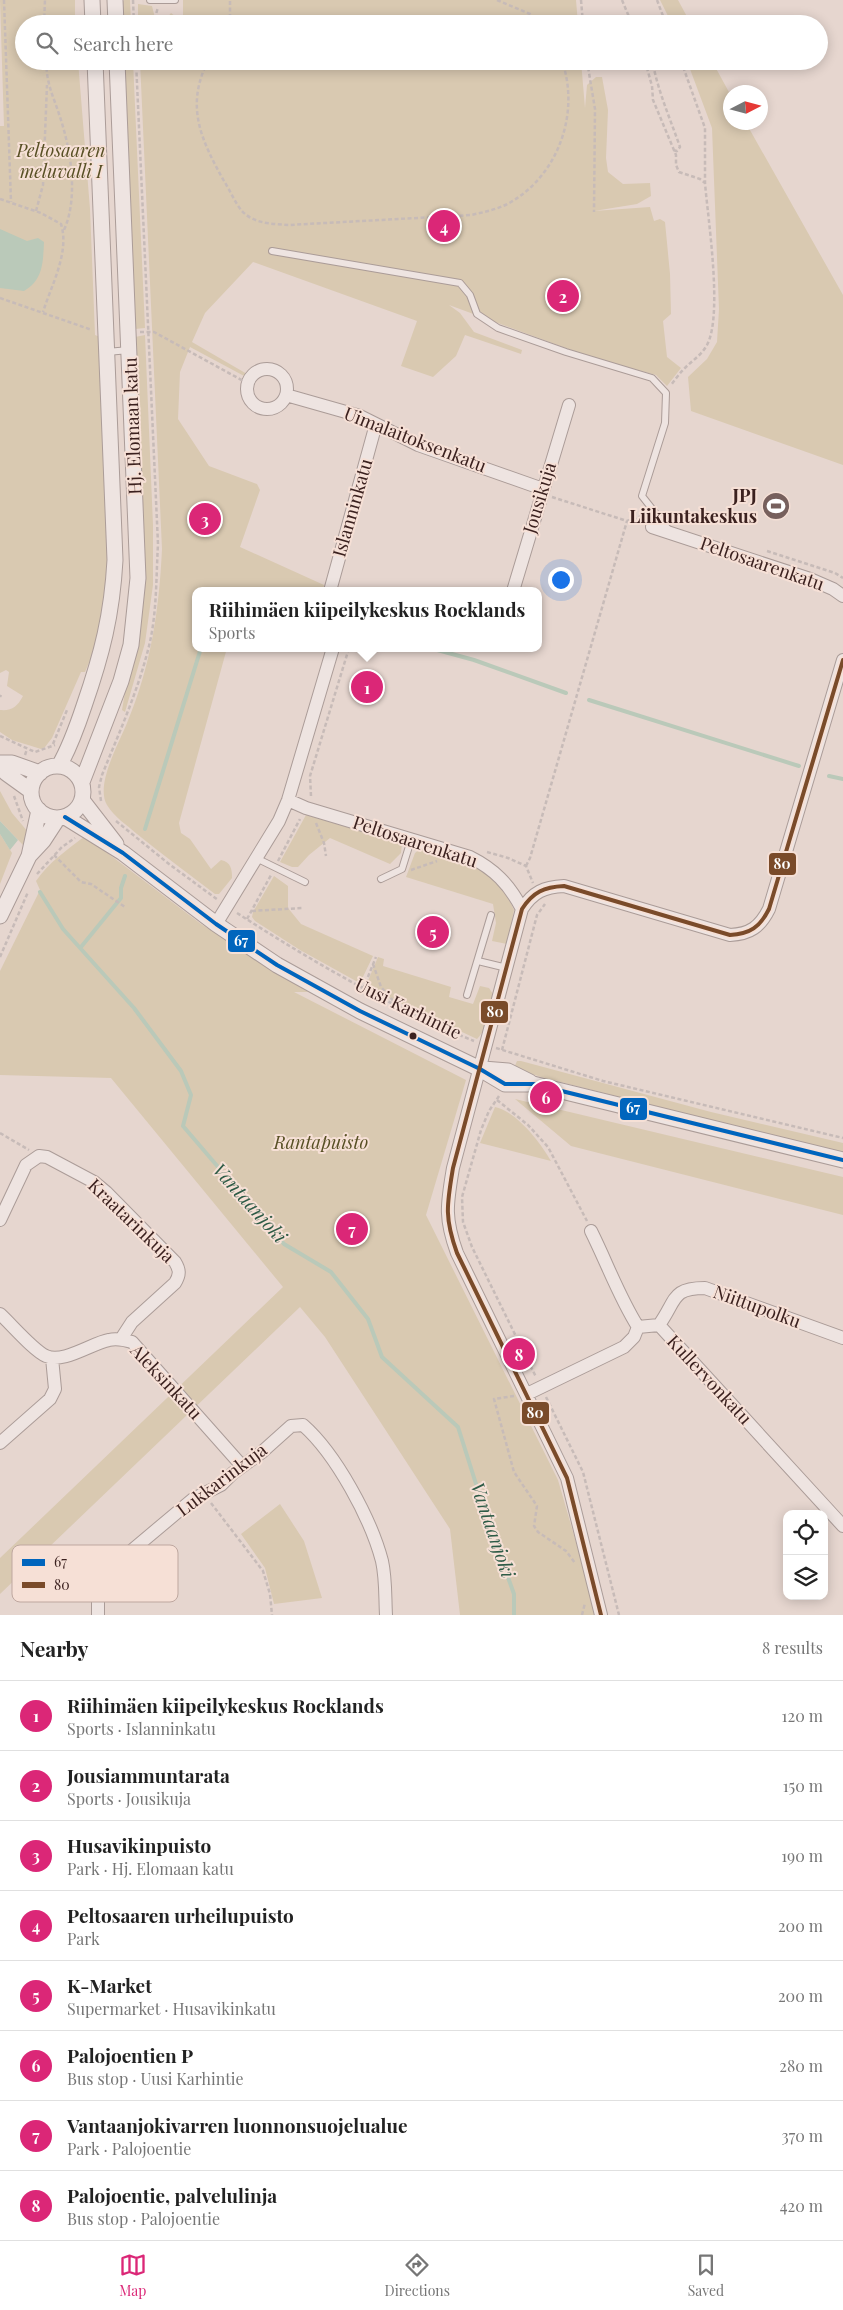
<!DOCTYPE html>
<html lang="en">
<head>
<meta charset="utf-8">
<style>
	body { margin:0; font-family:"Playfair Display",serif; background:#f2f2f2; color:#222 }
	.controls { position:absolute; right:15px; bottom:15px; display:grid; overflow:hidden; border-radius:10px; box-shadow:0 2px 12px #0003 }
	.controls button { width:45px; height:45px; display:grid; place-items:center; padding:0; border:0; border-bottom:1px solid #e0e0e0; background:#fff; color:#222; font:25px sans-serif }
	.compass { position:absolute; left:723px; top:85px; width:45px; height:45px; border-radius:50%; background:#fff; box-shadow:0 2px 12px #0003; rotate:84deg }
	.you { position:absolute; left:560px; top:579px; width:18px; height:18px; margin:-12px; border:4px solid #fff; border-radius:50%; background:#1a73e8; box-shadow:0 0 0 8px #1a73e833 }
	.badge { display:grid; place-items:center; width:32px; height:32px; border-radius:50%; background:#db2777; color:#fff; font-size:16px; font-weight:700 }
	.pin { position:absolute; translate:-50% -50%; border:2px solid #fff; box-shadow:0 1px 5px #0006 }
	.popup { position:absolute; left:192px; top:587px; width:350px; height:65px; box-sizing:border-box; display:grid; place-content:center; border-radius:10px; background:#fff; filter:drop-shadow(0 1px 4px #0005); font-size:16px; white-space:nowrap; color:#767676 }
	.popup b { font-size:19px; color:#222 }
	.popup::after { content:''; position:absolute; left:50%; top:100%; margin-left:-10px; border:10px solid transparent; border-top-color:#fff }
	.list { margin:0; padding:0; list-style:none }
	h2 { display:flex; justify-content:space-between; align-items:center; height:65px; margin:0; padding:0 20px; font-size:21px }
	h2 small { font-size:16px; font-weight:400; color:#767676 }
	.list li { display:grid; grid-template-columns:32px 1fr auto; gap:15px; align-items:center; box-sizing:border-box; height:70px; padding:0 20px; border-top:1px solid #e0e0e0 }
	.list b { display:block; font-size:19px; white-space:nowrap }
	.list p { margin:0; font-size:16px; white-space:nowrap; color:#767676 }
	.list em { font-size:16px; font-style:normal; color:#767676 }
	.icon { flex:none; width:28px; height:28px; fill:none; stroke:currentColor; stroke-width:2; stroke-linecap:round; stroke-linejoin:round }
	.map { position:relative; flex:none; width:843px; height:1615px; overflow:hidden }
	.search { position:absolute; background:#fff; box-shadow:0 2px 12px #0003; left:15px; right:15px; top:15px; height:55px; display:flex; align-items:center; gap:12px; box-sizing:border-box; padding:0 18px; border-radius:28px; color:#767676; font-size:19px }
	.sheet { height:625px; background:#fff }
	nav { display:flex; justify-content:space-around; align-items:center; box-sizing:border-box; height:70px; border-top:1px solid #e0e0e0; background:#fff; font-size:14px; color:#767676 }
	nav a { display:grid; justify-items:center; gap:2px }
	nav .on { color:#db2777 }
	.map>svg:first-child { display:block }
	.green { fill:#d9c9b1 }
	.water { fill:#bac9b9 }
	.lines { fill:none; stroke-linecap:round; stroke-linejoin:round }
	.stream { stroke:#bac9b9; stroke-width:4 }
	.service-casing { stroke:#ab9c98; stroke-width:8 }
	.minor-casing { stroke:#ab9c98; stroke-width:14 }
	.tertiary-casing { stroke:#ab9c98; stroke-width:17 }
	.path { stroke:#c7bbb8; stroke-width:2.5; stroke-dasharray:4 2.5; stroke-linecap:butt }
	.service { stroke:#eee4e1; stroke-width:6 }
	.minor { stroke:#eee4e1; stroke-width:12 }
	.tertiary { stroke:#eee4e1; stroke-width:15 }
	.bus-1-casing { stroke:#f6e0d6; stroke-width:8 }
	.bus-2-casing { stroke:#f6e0d6; stroke-width:8 }
	.bus-1 { stroke:#0065bd; stroke-width:4 }
	.bus-2 { stroke:#7a4b2a; stroke-width:4 }
	.bus-dot { fill:#3b211f; stroke:#f6e0d6; stroke-width:2 }
	.labels { text-anchor:middle; stroke-width:4; stroke-linejoin:round; paint-order:stroke }
	.park-label { font-size:18px; font-style:italic; fill:#585025; stroke:#f6e0d6 }
	.street-label { font-size:18px; fill:#3b211f; stroke:#f6e0d6 }
	.poi-label { font-size:18px; font-weight:bold; fill:#3b211f; stroke:#f6e0d6; text-anchor:end }
	.water-label { font-size:19px; font-style:italic; fill:#2e5b46; stroke:#f6e0d6 }
	.key { fill:#f6e0d6; stroke:#bea79f; stroke-width:1 }
	.key-label { font-size:14px; fill:#3b211f }
	.line-badge { stroke:#f6e0d6; stroke-width:2 }
	.badge-label { font-size:14px; text-anchor:middle; font-weight:bold; fill:#fff }
</style>
</head>
<body>
<div class="map">
<svg width="843" height="1615" viewBox="0 0 843 1615">
	<rect width="100%" height="100%" fill="#e6d6cf"/>
	<!-- green -->
	<path class="green" d="M0,0H75V24H24V61H78L90,209L95,335L100,337L109,565L99,639L85,672H81L52,738L45,747L41,749L12,740L0,732V710C12,711 17,707 23,696L7,686L9,672L6,670L0,673V126H4Z
		M124,0H130L131,24H123L122,3Z
		M183,0H576L578,24H138V4L152,6L155,18L164,16L167,18L171,13L176,17L183,16Z
		M660,0H678L691,24H672Z
		M124,61H133L145,328L135,329Z
		M140,61H581L585,108L587,85L596,77H602L608,110L606,158L608,172L623,184L650,183L651,196L637,204L594,211L650,207L654,221L660,219L665,222L670,274L671,314L663,321L667,357L681,368L667,386L656,375L590,357L449,305L460,313L474,332L522,350L521,354L465,335L456,356L433,377L401,366L417,321L253,262L205,313L192,342L247,374L246,377L190,347L180,372L178,419L209,466L257,484L260,490L240,547L324,585L323,591H196V648H227L179,823L181,833L190,839L211,869L221,860C231,862 232,869 232,878L219,894H215C189,874 163,855 137,834C127,825 114,817 107,805C95,785 119,743 127,723C151,666 159,611 162,549Z
		M687,61H712L730,94V122L746,123L843,295V465L691,411L688,377L707,359L717,342L719,309L712,128Z
		M145,335L153,525V585L145,643L125,712L122,710L143,585L144,526L135,337Z
		M0,791L12,813L28,832L23,845L0,821Z
		M306,815L402,843L401,853L390,864L330,838L309,855L298,867H292L280,862Z
		M0,834L12,853L0,884Z
		M85,836L201,924L308,992H294L466,1080L426,1215L558,1480L597,1615H460L450,1529L325,1337L300,1307L0,1594V1558L283,1287L111,1078L0,1075V971L40,890L36,881C49,862 67,850 85,836Z
		M420,849C464,861 493,864 514,910L507,944L492,941L496,923L493,904L406,877L415,853Z
		M274,876L288,886V908L301,924L373,956L361,981H356L300,950L255,921L252,917L253,912Z
		M378,957L384,959L383,966L451,987L449,997L473,1004L480,986L489,988L493,994C490,1009 488,1028 477,1039L370,989L367,983Z
		M517,1061H521L711,1112L843,1143V1154L541,1077L514,1068Z
		M515,1099L843,1177V1215L571,1146Z
		M495,1107C516,1111 541,1143 551,1161L480,1143Z
		M280,1504L304,1541L322,1598L274,1604L265,1568L241,1534Z"/>
	<!-- water -->
	<path class="water" d="M0,229L27,241L38,238L44,242C43,263 43,280 24,291L0,288Z
		M0,821L18,840L10,850L0,834Z"/>
	<g class="lines">
		<!-- stream -->
		<path class="stream" d="M430,648L474,660L566,693
			M589,700L799,766
			M829,776L843,779
			M145,829L201,648
			M40,892L63,929L134,1008L181,1071L191,1095L183,1126L284,1244L331,1272L368,1319L382,1357L458,1427L489,1525L514,1594V1615
			M81,947L121,898V888L125,876"/>
		<defs>
			<path id="service" d="M150,0H175
				M272,251L460,283L470,295L477,314L498,328L566,352L652,378L666,393L665,423L642,496L668,529
				M107,352L129,350
				M256,858L305,882
				M381,879L402,869L411,840
				M478,961L507,968
				M467,995L491,915"/>
			<path id="minor" d="M247 389a20 20 0 1 1 40 0a20 20 0 1 1-40 0Z
				M286,395L360,416L418,445L543,489
				M652,527L810,579L833,589L843,596
				M330,591L376,424
				M513,591L569,405
				M288,800L306,808L470,857C494,869 509,884 522,909
				M216,924L279,821L288,800L333,648
				M0,1220L26,1165L39,1156L47,1157L94,1182L106,1192L175,1262C180,1270 180,1275 175,1283L132,1322L121,1339
				M591,1231C607,1263 619,1297 638,1327
				M0,1314C11,1324 34,1351 46,1356C63,1364 92,1343 109,1340C117,1338 125,1340 132,1342L242,1466
				M659,1325C677,1300 671,1288 705,1288L843,1338
				M527,1394L624,1347L634,1337L638,1327L659,1325L843,1526
				M0,1443L50,1399L55,1389L52,1358
				M98,1615V1594L102,1583L118,1562L193,1499L221,1485L233,1473L262,1452L291,1426L303,1425C336,1454 371,1519 382,1561C386,1579 385,1597 386,1615
				M601,1615L567,1478L457,1253C444,1217 447,1204 453,1168L522,909C533,892 544,887 564,886L730,935C750,934 760,927 769,909L843,660"/>
			<path id="tertiary" d="M92,0L93,24
				M115,0L116,24
				M0,763L6,773L31,791
				M0,763H12L40,773
				M59,766C70,747 77,727 84,706C102,654 112,615 115,560L95,61
				M31 792a26 26 0 1 1 52 0a26 26 0 1 1-52 0Z
				M82,782L121,681L131,645L138,578L117,61
				M82,800L116,844
				M65,817L123,853L216,924L277,965L360,1011L480,1069L505,1084H533L843,1160
				M29,856L43,841L58,818
				M0,916L29,856L39,810
				M483,1069L508,1071L530,1082"/>
		</defs>
		<!-- service casing -->
		<use href="#service" class="service-casing"/>
		<!-- minor casing -->
		<use href="#minor" class="minor-casing"/>
		<!-- tertiary casing -->
		<use href="#tertiary" class="tertiary-casing"/>
		<!-- path -->
		<path class="path" d="M4,0L11,202
			M133,0L134,24
			M497,0L530,14L541,24
			M581,0L583,24
			M622,0L632,24
			M657,0L666,24
			M44,24L45,0
			M150,24L155,18L158,7
			M227,24L230,17V0
			M46,61C47,86 53,95 60,117C71,150 79,200 63,232
			M208,61C185,106 201,140 224,181C230,190 235,203 242,211C254,224 273,224 289,225L471,215C485,212 499,209 511,202C559,174 580,112 562,61
			M587,61L595,109L594,212
			M645,61L652,86L653,100L676,155V165L679,172L700,179L705,183C708,220 723,315 707,345C701,356 691,361 683,370C679,374 675,380 671,385
			M681,61L705,128V183
			M645,63L654,69C660,96 671,121 680,147L677,151L673,150
			M0,199L41,213L61,224C70,252 51,286 43,312
			M36,211L43,185L47,85
			M0,298L92,330
			M140,332H154L247,383
			M552,497L627,521L645,515
			M767,551L835,573L843,578
			M0,697L1,695
			M0,736L35,752L55,745
			M53,744L67,710
			M25,755L27,749
			M14,796L23,821
			M311,796L310,776L349,648
			M101,801L99,787L102,775C119,733 138,691 149,646C157,613 156,578 158,544L136,61
			M116,821L169,864L218,900
			M316,823L324,843L326,856
			M487,852L508,858L526,866L533,883
			M54,855L81,882L91,884L125,907
			M278,861L300,819
			M526,866L530,858L627,521
			M411,870L437,861
			M37,874L62,847L75,838
			M252,911L302,908
			M237,913C313,962 391,1007 474,1041
			M247,919L271,875
			M0,957L28,892
			M373,964L381,987L396,1004
			M363,989L376,957
			M496,1048L603,1081L843,1138
			M502,1050L537,915L545,904
			M499,1096L489,1111L481,1130L462,1197L463,1222L472,1247L536,1377
			M497,1100L528,1125L548,1147L587,1221
			M0,1133L29,1150
			M514,1396L494,1399L514,1472L537,1506L534,1526L538,1532L566,1551L575,1563
			M546,1397L583,1472L619,1615
			M211,1503L263,1571L270,1594L272,1615
			M582,1615L585,1603"/>
		<!-- service -->
		<use href="#service" class="service"/>
		<!-- minor -->
		<use href="#minor" class="minor"/>
		<!-- tertiary -->
		<use href="#tertiary" class="tertiary"/>
		<defs>
			<path id="bus-1" d="M65,817L123,853L216,924L277,965L360,1011L480,1069L505,1084H533L843,1160"/>
			<path id="bus-2" d="M601,1615L567,1478L457,1253C444,1217 447,1204 453,1168L522,909C533,892 544,887 564,886L730,935C750,934 760,927 769,909L843,660"/>
		</defs>
		<!-- bus-1 casing -->
		<use href="#bus-1" class="bus-1-casing"/>
		<!-- bus-2 casing -->
		<use href="#bus-2" class="bus-2-casing"/>
		<!-- bus-1 -->
		<use href="#bus-1" class="bus-1"/>
		<!-- bus-2 -->
		<use href="#bus-2" class="bus-2"/>
	</g>
	<!-- icons -->
	<defs>
		<symbol id="stadium-disc" viewBox="-11 -11 22 22"><circle r="9.5" fill="#77605d" stroke="#f6e0d6"/><path d="M0-5a6.5 5 0 1 0 0 10a6.5 5 0 1 0 0-10ZM-3.5-1.8h7v3.6h-7Z" fill="#fff"/></symbol>
	</defs>
	<g fill-rule="evenodd">
		<use href="#stadium-disc" x="760" y="490" width="32" height="32"/>
	</g>
	<!-- markers -->
	<circle class="bus-dot" cx="413" cy="1036" r="4.5"/>
	<g class="labels">
		<!-- park labels -->
		<g class="park-label">
			<text x="61" y="157">Peltosaaren<tspan x="61" dy="21">meluvalli I</tspan></text>
			<text x="321" y="1149">Rantapuisto</text>
		</g>
		<!-- street labels -->
		<g class="street-label">
			<text transform="translate(133 426) rotate(-92)" y="6">Hj. Elomaan katu</text>
			<text transform="translate(415 440) rotate(21)" y="6">Uimalaitoksenkatu</text>
			<text transform="translate(540 498) rotate(-73)" y="6">Jousikuja</text>
			<text transform="translate(353 508) rotate(-74)" y="6">Islanninkatu</text>
			<text transform="translate(762 564) rotate(19)" y="6">Peltosaarenkatu</text>
			<text transform="translate(415 842) rotate(18)" y="6">Peltosaarenkatu</text>
			<text transform="translate(408 1009) rotate(26)" y="6">Uusi Karhintie</text>
			<text transform="translate(131 1221) rotate(44)" y="6">Kraatarinkuja</text>
			<text transform="translate(757 1307) rotate(20)" y="6">Niittupolku</text>
			<text transform="translate(709 1380) rotate(47)" y="6">Kullervonkatu</text>
			<text transform="translate(166 1382) rotate(47)" y="6">Aleksinkatu</text>
			<text transform="translate(222 1480) rotate(-37)" y="6">Lukkarinkuja</text>
		</g>
		<!-- poi labels -->
		<g class="poi-label">
			<text x="757" y="502">JPJ<tspan x="757" dy="21">Liikuntakeskus</tspan></text>
		</g>
		<!-- water labels -->
		<g class="water-label">
			<text transform="translate(250 1203) rotate(48)" y="7">Vantaanjoki</text>
			<text transform="translate(493 1530) rotate(71)" y="7">Vantaanjoki</text>
		</g>
	</g>
	<!-- legend -->
	<rect x="12" y="1545" width="166" height="57" rx="8" class="key"/>
	<rect x="22" y="1559" width="23" height="7" fill="#0065bd"/>
	<rect x="22" y="1582" width="23" height="6" fill="#7a4b2a"/>
	<g class="key-label">
		<text x="54" y="1567">67</text>
		<text x="54" y="1590">80</text>
	</g>
	<g class="line-badge">
		<rect x="768" y="852" width="29" height="24" rx="5" fill="#7a4b2a"/>
		<rect x="227" y="929" width="29" height="24" rx="5" fill="#0065bd"/>
		<rect x="480" y="1000" width="29" height="24" rx="5" fill="#7a4b2a"/>
		<rect x="619" y="1097" width="29" height="24" rx="5" fill="#0065bd"/>
		<rect x="521" y="1401" width="29" height="24" rx="5" fill="#7a4b2a"/>
	</g>
	<g class="badge-label">
		<text x="782" y="869">80</text>
		<text x="241" y="946">67</text>
		<text x="495" y="1017">80</text>
		<text x="633" y="1113">67</text>
		<text x="535" y="1418">80</text>
	</g>
</svg>
<div class="controls">
<button><svg class="icon" aria-label="locate" viewBox="0 0 24 24"><circle cx="12" cy="12" r="6"/><path d="M12 2v4M12 18v4M2 12h4M18 12h4"/></svg></button>
<button><svg class="icon" aria-label="layers" viewBox="0 0 24 24"><path d="M12 4l9 5-9 5-9-5zM3 14l9 5 9-5"/></svg></button>
</div>
<svg class="compass" viewBox="-18 -18 36 36"><path d="M0-13l5 13h-10z" fill="#e53935"/><path d="M0 13l5-13h-10z" fill="#767676"/></svg>
<div class="you"></div>
<div class="pin badge" style="left:367px;top:687px">1</div>
<div class="popup"><b>Riihimäen kiipeilykeskus Rocklands</b>Sports</div>
<div class="pin badge" style="left:563px;top:296px">2</div>
<div class="pin badge" style="left:205px;top:519px">3</div>
<div class="pin badge" style="left:444px;top:226px">4</div>
<div class="pin badge" style="left:433px;top:932px">5</div>
<div class="pin badge" style="left:546px;top:1097px">6</div>
<div class="pin badge" style="left:352px;top:1229px">7</div>
<div class="pin badge" style="left:519px;top:1354px">8</div>
<div class="search"><svg class="icon" aria-label="search" viewBox="0 0 24 24"><circle cx="10" cy="10" r="6"/><path d="M15 15l6 6"/></svg>Search here</div>
</div>
<section class="sheet">
<h2>Nearby<small>8 results</small></h2>
<ul class="list">
<li><span class="badge">1</span><div><b>Riihimäen kiipeilykeskus Rocklands</b><p>Sports · Islanninkatu</p></div><em>120 m</em></li>
<li><span class="badge">2</span><div><b>Jousiammuntarata</b><p>Sports · Jousikuja</p></div><em>150 m</em></li>
<li><span class="badge">3</span><div><b>Husavikinpuisto</b><p>Park · Hj. Elomaan katu</p></div><em>190 m</em></li>
<li><span class="badge">4</span><div><b>Peltosaaren urheilupuisto</b><p>Park</p></div><em>200 m</em></li>
<li><span class="badge">5</span><div><b>K-Market</b><p>Supermarket · Husavikinkatu</p></div><em>200 m</em></li>
<li><span class="badge">6</span><div><b>Palojoentien P</b><p>Bus stop · Uusi Karhintie</p></div><em>280 m</em></li>
<li><span class="badge">7</span><div><b>Vantaanjokivarren luonnonsuojelualue</b><p>Park · Palojoentie</p></div><em>370 m</em></li>
<li><span class="badge">8</span><div><b>Palojoentie, palvelulinja</b><p>Bus stop · Palojoentie</p></div><em>420 m</em></li>
</ul>
</section>
<nav>
<a class="on"><svg class="icon" aria-label="map" viewBox="0 0 24 24"><path d="M3 6l6-2 6 2 6-2v14l-6 2-6-2-6 2zM9 4v14M15 6v14"/></svg>Map</a>
<a><svg class="icon" aria-label="directions" viewBox="0 0 24 24"><path d="M12 3l9 9-9 9-9-9zM9 14v-3h6M13 9l2 2-2 2"/></svg>Directions</a>
<a><svg class="icon" aria-label="saved" viewBox="0 0 24 24"><path d="M7 4h10v16l-5-4-5 4z"/></svg>Saved</a>
</nav>
</body>
</html>
